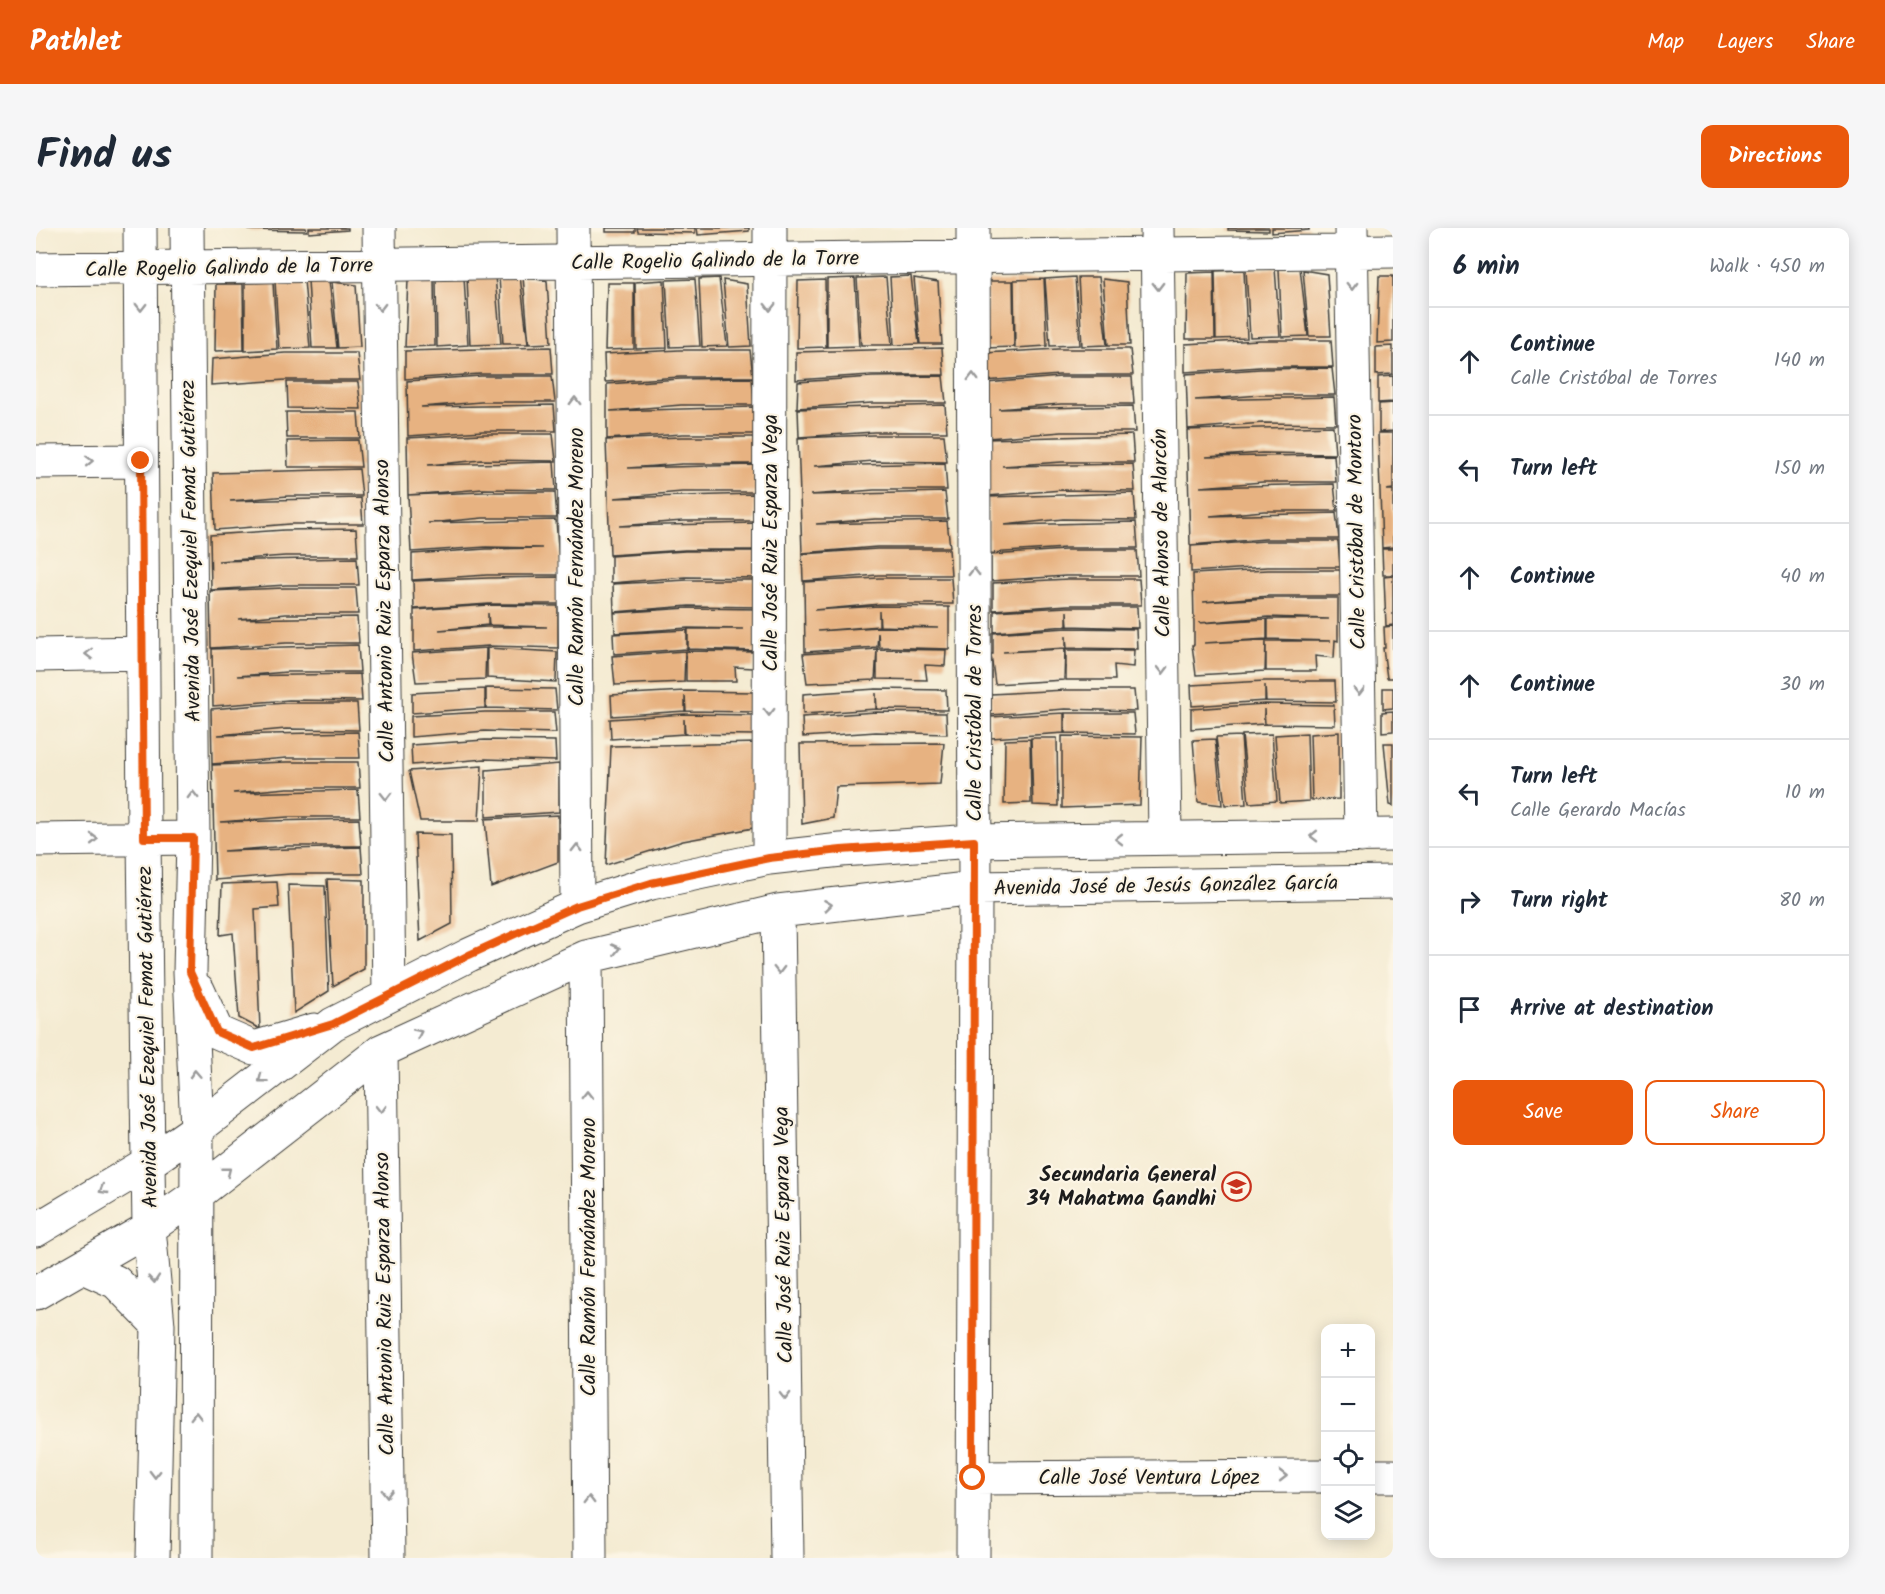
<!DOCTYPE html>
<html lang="en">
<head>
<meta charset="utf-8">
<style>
	body { margin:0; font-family:Kalam,sans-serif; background:#f6f6f7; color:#1f2937 }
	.controls { position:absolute; right:18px; bottom:18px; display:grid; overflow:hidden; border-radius:12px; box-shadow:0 3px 15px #0003 }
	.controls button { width:54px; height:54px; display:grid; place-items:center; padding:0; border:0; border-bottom:2px solid #e0e1e3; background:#fff; color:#1f2937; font:30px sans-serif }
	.stop { position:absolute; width:18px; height:18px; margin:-14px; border:4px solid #ea580c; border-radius:50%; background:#fff }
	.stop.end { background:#ea580c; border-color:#fff; box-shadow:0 2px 6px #0008 }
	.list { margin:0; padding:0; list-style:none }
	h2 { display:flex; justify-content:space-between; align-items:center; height:78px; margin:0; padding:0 24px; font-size:26px }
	h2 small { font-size:20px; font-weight:400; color:#747a83 }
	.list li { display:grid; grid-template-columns:39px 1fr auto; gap:18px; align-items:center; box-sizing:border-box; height:108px; padding:0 24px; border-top:2px solid #e0e1e3 }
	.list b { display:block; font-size:22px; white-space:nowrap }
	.list p { margin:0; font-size:20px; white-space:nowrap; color:#747a83 }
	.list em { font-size:20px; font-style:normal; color:#747a83 }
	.actions { display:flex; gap:12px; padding:18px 24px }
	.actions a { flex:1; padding:14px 0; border:2px solid #ea580c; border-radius:12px; text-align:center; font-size:21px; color:#ea580c }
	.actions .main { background:#ea580c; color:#fff }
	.icon { flex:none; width:33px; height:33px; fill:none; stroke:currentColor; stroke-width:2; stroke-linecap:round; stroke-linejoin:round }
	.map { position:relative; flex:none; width:1357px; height:1330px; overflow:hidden; border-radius:12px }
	header { display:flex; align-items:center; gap:36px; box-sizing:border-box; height:84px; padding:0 30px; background:#ea580c; color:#fff }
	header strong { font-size:28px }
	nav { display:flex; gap:33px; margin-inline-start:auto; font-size:21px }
	.intro { display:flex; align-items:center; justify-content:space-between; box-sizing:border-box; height:144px; padding:0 36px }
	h1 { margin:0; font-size:42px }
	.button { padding:15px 27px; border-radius:12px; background:#ea580c; color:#fff; font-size:21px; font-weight:700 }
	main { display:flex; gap:36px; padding:0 36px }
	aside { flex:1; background:#fff; border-radius:12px; box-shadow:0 3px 15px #0003 }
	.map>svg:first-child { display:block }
	.building { fill:#e7b281; fill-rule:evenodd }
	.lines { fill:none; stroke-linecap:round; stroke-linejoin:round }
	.minor-casing { stroke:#3c3b37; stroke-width:35 }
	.minor { stroke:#fff; stroke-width:33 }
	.oneway { stroke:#999 }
	.route { stroke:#ea580c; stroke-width:8 }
	.labels { text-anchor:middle; stroke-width:4.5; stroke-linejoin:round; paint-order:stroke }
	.street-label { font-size:21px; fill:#1c1c1c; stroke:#fcf5e5 }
	.poi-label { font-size:21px; font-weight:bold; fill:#1c1c1c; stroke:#fcf5e5; text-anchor:end }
</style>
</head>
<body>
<header>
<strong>Pathlet</strong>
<nav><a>Map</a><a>Layers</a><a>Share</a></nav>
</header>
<div class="intro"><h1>Find us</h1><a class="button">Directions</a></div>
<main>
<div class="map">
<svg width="1357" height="1330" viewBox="0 0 1357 1330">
	<rect width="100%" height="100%" fill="#fcf5e5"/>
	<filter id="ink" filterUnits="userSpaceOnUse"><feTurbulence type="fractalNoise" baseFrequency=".0167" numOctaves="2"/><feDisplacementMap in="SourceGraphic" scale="12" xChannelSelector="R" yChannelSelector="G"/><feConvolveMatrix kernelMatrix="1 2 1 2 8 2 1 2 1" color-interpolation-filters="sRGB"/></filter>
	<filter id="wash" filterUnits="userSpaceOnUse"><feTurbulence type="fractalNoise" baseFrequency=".008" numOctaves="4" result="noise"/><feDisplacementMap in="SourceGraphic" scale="24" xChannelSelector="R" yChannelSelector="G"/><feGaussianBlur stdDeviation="1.35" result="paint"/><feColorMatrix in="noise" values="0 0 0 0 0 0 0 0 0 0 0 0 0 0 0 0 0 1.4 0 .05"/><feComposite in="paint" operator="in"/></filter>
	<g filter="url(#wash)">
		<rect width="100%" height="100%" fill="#f4ebd2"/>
		<g id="blocks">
			<!-- building -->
			<path class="building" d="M213,0H270L271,3L213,2Z
				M273,0H312V2L273,5Z
				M570,0H599V4H570Z
				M601,0H659V5L602,4Z
				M661,0H713V3L662,7Z
				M1192,0H1233V3L1192,2Z
				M1236,0H1273V2L1236,5Z
				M1239,40L1244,108L1214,109L1210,42Z
				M1264,40L1272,108L1246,109L1243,41Z
				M1208,42L1211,110L1180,111L1179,43Z
				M1267,42L1291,46L1295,108H1273Z
				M1178,44L1179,111H1150L1151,45Z
				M459,48L465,116L434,117L431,49Z
				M463,48H484L492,116H467Z
				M875,48L883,116L858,117L854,49Z
				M1343,48H1357V114L1341,115Z
				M428,49L432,117L401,119L400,51Z
				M487,49L511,53L515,115L493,116Z
				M850,49L856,117H825L821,50Z
				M1039,49L1044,117L1014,118L1009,51Z
				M1042,49H1063L1071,117L1046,118Z
				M683,50L691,118L666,119L663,51Z
				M819,50L823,118L791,119V51Z
				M878,50L902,54L906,116H884Z
				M659,51L664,118L634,119L630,52Z
				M1008,51L1011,118L979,120L978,52Z
				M1067,51L1091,54L1094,117H1072Z
				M268,52L274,120L243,121L239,53Z
				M272,52H293L301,120H276Z
				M372,52H398L399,118L369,119Z
				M628,52L631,120L600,121L599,54Z
				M687,52L711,56L715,118L693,119Z
				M789,52L790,119L761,120L762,53Z
				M951,53H977L978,119L949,120Z
				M237,54L241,121L209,123V55Z
				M296,54L320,57L324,119L302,120Z
				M571,55H598V121L569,122Z
				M180,56H207L208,122L179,123Z
				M1223,112H1295L1297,139H1224L1149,144V116Z
				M1357,118V146L1340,147V119Z
				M515,119L517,146H444L369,151V123Z
				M906,120L908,147H835L760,152V124Z
				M1022,121H1094L1097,147H1023L948,153V125Z
				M643,122H714L717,149H644L569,154L568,126Z
				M249,125H321L324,152H250L175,157L176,131Z
				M1296,140L1299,167H1225L1159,172L1298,169L1300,196L1227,195L1152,201L1150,146L1224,141Z
				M445,148H516L519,174H445L385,179L518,177L520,203H447L372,208L371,153Z
				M907,148L910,175H836L761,180L762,154L836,149Z
				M1357,148V174L1342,175V149Z
				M1024,149H1096L1098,176H1025L962,181L1097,178L1099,204H1026L951,210L950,155Z
				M716,150L718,177H645L574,183L717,179L720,206H647L571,211V156L644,151Z
				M251,154H322L325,181L252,180Z
				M1357,175V203L1343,204V176Z
				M909,177L911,204H838L763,209L762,181Z
				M250,184H322L324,210H251Z
				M1297,198L1299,226L1226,225L1170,229L1298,227L1300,254H1227L1164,259L1298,256L1301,283H1228L1174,288L1300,285L1303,311H1229L1154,317L1151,202Z
				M1342,205H1357V261L1350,262H1357V319L1346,320Z
				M445,206H517L520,233L446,232L392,237L518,234L520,262L447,261L372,267L371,210Z
				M836,207H908L911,234L837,233L778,238L909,235L911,262H838L774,267L909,264L912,291H839L780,296L911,293L914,319H841L766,325L762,210Z
				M1096,207L1098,234H1026L966,238L1097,236L1099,263L1026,262L951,268L950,211Z
				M645,209H717L719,236H646L592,240L717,237L720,264H646L578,270L718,266L720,293H647L583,298L720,295L722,322H649L574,327L570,212Z
				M322,212L325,239H252L251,213Z
				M323,241L326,268H252L194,273L325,270L327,296H254L179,302L177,245Z
				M447,264H519L521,290H447L392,295L520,292L524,347H451L376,352V326L450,321L506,320L450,319L375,324L372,267Z
				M1098,265L1100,292L1027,291L968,297L1100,294L1102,320H1029L953,325L952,269Z
				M320,301L322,328H249L182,333L321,330L323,357H250L175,362L174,307L248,302Z
				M1229,313H1302L1304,339H1231L1155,344V318Z
				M841,321H913L915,347H842L767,353L766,326Z
				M1346,321H1357V347H1347Z
				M1029,322H1101L1103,348H1030L955,353V327Z
				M649,323H721L724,350L650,349L575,355V328Z
				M1232,342H1304L1306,368H1233L1167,374L1232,370H1302V413L1299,412L1298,430L1279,428L1280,443H1230V413H1295L1232,411V391H1293L1232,389L1163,395L1231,391V411L1168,415L1230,412L1229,443L1160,447L1156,417H1158V396L1157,346Z
				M1357,348V397L1350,398L1348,349Z
				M524,349L527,376H453L378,381L377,353L452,350Z
				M843,350H915L917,376H844L778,382L843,378L913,379V421L843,419L842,404L841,419L769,424L768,354ZM843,383L844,398L902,400L842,399L782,403L843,398Z
				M1032,351H1103L1105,377H1032L957,382V355Z
				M652,352H724L726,379L653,378L578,384L577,356Z
				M248,360H320L322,386H250L202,391L321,389L323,415H250L175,420L174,363Z
				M453,377L522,378V420L452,418L378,423V382ZM452,385L453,397L511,399H451L403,402L452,397Z
				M1031,379H1101L1102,400L1032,398L1031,383V398L958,404V383Z
				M652,380L722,381V423L652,421V401H707L652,400L579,405L578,385Z
				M1357,398V450H1351L1347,420H1349L1348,399Z
				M1031,400L1100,401L1101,421L1031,420L1030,408V420L967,424L1029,421L1028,452L959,456L955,426H957V405Z
				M651,402V421L578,426L577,406Z
				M322,417L324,444H251L201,448L324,446L326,473L253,472L177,478L176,421Z
				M450,420L449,451L380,454L376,425Z
				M451,420L521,424L520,454L451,450Z
				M841,421L839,452L771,455L767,426Z
				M841,421L910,422L909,438L889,437L891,452L841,451Z
				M1030,422H1098L1097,439L1078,437L1079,452H1030Z
				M649,423L648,454L579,457L576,428Z
				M650,423L719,424L717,440L699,439L700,453H650Z
				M1229,453H1299L1300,474L1230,473L1229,457V473L1156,478L1155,457Z
				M450,460L519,461L521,482L450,480Z
				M1347,460H1357V480L1347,481Z
				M449,461V480L376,485V465Z
				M840,461L910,462L911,482L841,481L840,465V481L767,486V466Z
				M1029,462H1098L1100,483L1029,481L955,487V466Z
				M649,463L719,464L720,484L650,483L649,468V483L576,488L575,467Z
				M249,475H321L323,502L250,501L182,507L322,504L324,530H251L176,536L175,481Z
				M1228,476L1298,477L1299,497L1229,496L1228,481V496L1155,501V481Z
				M1357,483V503L1346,504V484Z
				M449,484H518L520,505L449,503L375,509V488Z
				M840,484L910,485L911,506L840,504L767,509L766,489Z
				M1028,485V505L955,510L954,489Z
				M1029,485H1097L1099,506L1029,505Z
				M648,486L718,487L719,507L649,506L648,491V506L575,511L574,491Z
				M1303,504V571L1276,572L1274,506Z
				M1271,505L1273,573L1244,575L1239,507Z
				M1236,506L1241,573L1213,575L1206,507Z
				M1026,508L1106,509L1104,577L1026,580Z
				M1205,508L1210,576L1189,577L1180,509Z
				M995,510H1021L1022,578L997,577Z
				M994,511L995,575L968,576L969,512Z
				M1179,511L1186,577L1162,574L1157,512Z
				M449,512L519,513L520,533L449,531L376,537L375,517Z
				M723,515L717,600L647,613L570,637L575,518Z
				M908,515L904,556L800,559L797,590L766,596L764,516Z
				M1348,515H1357V578L1354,577Z
				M250,534H322L324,560H251L197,565L322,562L324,589H252L184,594L323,591L325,618H252L188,623L325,619L327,646H254L179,652L176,537Z
				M523,536V584L450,589V542Z
				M446,538L443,593H384L373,543Z
				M522,587V634L455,659L449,591Z
				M379,606L415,607L416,696L384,713Z
				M291,651L328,652V741L297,758Z
				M241,654L243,679L219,681L224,801L203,790L197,705L184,707L186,656Z
				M252,657L289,658L293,763L258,785Z"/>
		</g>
	</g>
	<g filter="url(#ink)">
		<use href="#blocks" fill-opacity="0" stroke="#3c3b37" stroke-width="1.5"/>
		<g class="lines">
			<defs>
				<path id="minor" d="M104,0L108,610L112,935L113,1000L122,1097L117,1330
					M151,0L157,610L154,744L161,901L160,1330
					M343,0L353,767
					M537,0L541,678
					M1121,0L1129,610
					M1315,0L1325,608
					M0,41L1357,23
					M0,234L105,233
					M0,427L107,425
					M0,612L157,610
					M733,630L734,0
					M742,683L751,1330
					M550,729L554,1330
					M162,762L181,804L218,820L278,802
					M345,823L352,1330
					M0,1002L112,935L161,901L297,796L433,727L541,678L615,655L733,630L805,622L938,613L1357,607
					M47,1039L80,1054L122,1097
					M0,1065L113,1000L160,967L345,823L550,729L742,683L939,660L1357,654
					M1334,1248H1357
					M937,1250L1290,1248
					M937,1330L939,660L937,0"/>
			</defs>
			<!-- minor casing -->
			<use href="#minor" class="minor-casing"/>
			<!-- minor -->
			<use href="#minor" class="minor"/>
		</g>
		<!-- one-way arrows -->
		<defs><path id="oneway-chevron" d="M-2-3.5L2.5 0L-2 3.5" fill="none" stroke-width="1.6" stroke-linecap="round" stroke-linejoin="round" transform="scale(1.5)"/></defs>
		<g class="oneway">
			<use href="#oneway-chevron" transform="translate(1122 58) rotate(89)"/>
			<use href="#oneway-chevron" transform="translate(1316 58) rotate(89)"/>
			<use href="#oneway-chevron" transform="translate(105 79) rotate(90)"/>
			<use href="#oneway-chevron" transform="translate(344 79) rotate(89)"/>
			<use href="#oneway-chevron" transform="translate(734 79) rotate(90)"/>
			<use href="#oneway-chevron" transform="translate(937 149) rotate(-90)"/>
			<use href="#oneway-chevron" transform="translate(539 173) rotate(-90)"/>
			<use href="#oneway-chevron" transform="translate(53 233) rotate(-1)"/>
			<use href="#oneway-chevron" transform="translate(938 344) rotate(-90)"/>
			<use href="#oneway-chevron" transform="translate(53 426) rotate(179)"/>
			<use href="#oneway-chevron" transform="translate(1127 442) rotate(89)"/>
			<use href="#oneway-chevron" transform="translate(1323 463) rotate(89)"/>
			<use href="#oneway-chevron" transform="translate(733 484) rotate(90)"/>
			<use href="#oneway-chevron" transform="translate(157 567) rotate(-91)"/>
			<use href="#oneway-chevron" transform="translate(350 568) rotate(89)"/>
			<use href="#oneway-chevron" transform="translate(1278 608) rotate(179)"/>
			<use href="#oneway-chevron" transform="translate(58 611) rotate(-1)"/>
			<use href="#oneway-chevron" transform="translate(1083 611) rotate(179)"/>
			<use href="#oneway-chevron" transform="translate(541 620) rotate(-90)"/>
			<use href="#oneway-chevron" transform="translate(792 677) rotate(-7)"/>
			<use href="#oneway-chevron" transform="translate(580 721) rotate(-13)"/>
			<use href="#oneway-chevron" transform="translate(743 742) rotate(89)"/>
			<use href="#oneway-chevron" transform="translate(382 805) rotate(-25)"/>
			<use href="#oneway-chevron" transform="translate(159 846) rotate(-93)"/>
			<use href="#oneway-chevron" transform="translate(226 851) rotate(142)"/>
			<use href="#oneway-chevron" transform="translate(551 867) rotate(-90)"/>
			<use href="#oneway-chevron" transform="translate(345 881) rotate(89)"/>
			<use href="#oneway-chevron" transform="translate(191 943) rotate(-38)"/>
			<use href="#oneway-chevron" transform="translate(67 962) rotate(149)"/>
			<use href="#oneway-chevron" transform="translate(118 1051) rotate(85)"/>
			<use href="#oneway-chevron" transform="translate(749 1168) rotate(89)"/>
			<use href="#oneway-chevron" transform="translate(160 1188) rotate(-90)"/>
			<use href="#oneway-chevron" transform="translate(119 1246) rotate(91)"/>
			<use href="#oneway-chevron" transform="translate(1247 1248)"/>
			<use href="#oneway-chevron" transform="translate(351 1265) rotate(89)"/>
			<use href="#oneway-chevron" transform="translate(553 1272) rotate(-90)"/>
		</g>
	</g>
	<g class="lines" filter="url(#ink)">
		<!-- route -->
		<path class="route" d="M105,233L108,610H157L154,744L181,804L218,820L297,796L433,727L541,678L615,655L733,630L805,622L938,613L937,1250"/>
	</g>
	<!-- icons -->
	<defs>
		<symbol id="school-ring" viewBox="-11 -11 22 22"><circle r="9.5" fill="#fcf5e5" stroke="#c8321e" stroke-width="1.5"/><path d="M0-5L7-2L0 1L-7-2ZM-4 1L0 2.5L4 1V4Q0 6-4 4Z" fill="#c8321e"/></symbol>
	</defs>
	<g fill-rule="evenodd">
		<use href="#school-ring" x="1184" y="942" width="33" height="33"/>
	</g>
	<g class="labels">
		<!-- street labels -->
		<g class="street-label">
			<text transform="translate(679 32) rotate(-1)" y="7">Calle Rogelio Galindo de la Torre</text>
			<text transform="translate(193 39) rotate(-1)" y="7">Calle Rogelio Galindo de la Torre</text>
			<text transform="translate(1320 304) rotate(-91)" y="7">Calle Cristóbal de Montoro</text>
			<text transform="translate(1125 305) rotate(-91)" y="7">Calle Alonso de Alarcón</text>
			<text transform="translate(734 315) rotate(-90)" y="7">Calle José Ruiz Esparza Vega</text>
			<text transform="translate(154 323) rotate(-91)" y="7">Avenida José Ezequiel Femat Gutiérrez</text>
			<text transform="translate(540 339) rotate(-90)" y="7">Calle Ramón Fernández Moreno</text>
			<text transform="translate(348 383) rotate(-91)" y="7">Calle Antonio Ruiz Esparza Alonso</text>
			<text transform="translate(938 485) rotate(-90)" y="7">Calle Cristóbal de Torres</text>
			<text transform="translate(1130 657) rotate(-1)" y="7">Avenida José de Jesús González García</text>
			<text transform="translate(111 809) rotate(-91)" y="7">Avenida José Ezequiel Femat Gutiérrez</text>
			<text transform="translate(747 1007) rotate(-91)" y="7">Calle José Ruiz Esparza Vega</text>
			<text transform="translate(552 1029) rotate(-90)" y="7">Calle Ramón Fernández Moreno</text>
			<text transform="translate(348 1076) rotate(-91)" y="7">Calle Antonio Ruiz Esparza Alonso</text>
			<text x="1113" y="1256">Calle José Ventura López</text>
		</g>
		<!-- poi labels -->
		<g class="poi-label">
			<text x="1180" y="953">Secundaria General<tspan x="1180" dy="24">34 Mahatma Gandhi</tspan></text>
		</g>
	</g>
</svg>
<div class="controls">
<button>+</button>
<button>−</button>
<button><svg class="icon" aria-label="locate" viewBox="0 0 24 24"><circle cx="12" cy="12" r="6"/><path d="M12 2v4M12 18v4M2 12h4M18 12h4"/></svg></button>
<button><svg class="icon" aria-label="layers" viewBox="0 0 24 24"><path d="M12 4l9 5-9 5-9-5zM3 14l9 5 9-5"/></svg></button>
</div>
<div class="stop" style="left:937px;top:1250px"></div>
<div class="stop end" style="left:105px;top:233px"></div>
</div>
<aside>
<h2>6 min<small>Walk · 450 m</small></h2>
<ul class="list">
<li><svg class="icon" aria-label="ahead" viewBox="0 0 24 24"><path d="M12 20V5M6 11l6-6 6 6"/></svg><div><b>Continue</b><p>Calle Cristóbal de Torres</p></div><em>140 m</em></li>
<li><svg class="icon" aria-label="left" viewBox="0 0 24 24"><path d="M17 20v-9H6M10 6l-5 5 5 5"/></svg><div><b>Turn left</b></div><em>150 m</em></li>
<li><svg class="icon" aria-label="ahead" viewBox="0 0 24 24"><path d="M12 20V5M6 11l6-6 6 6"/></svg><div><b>Continue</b></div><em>40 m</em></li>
<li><svg class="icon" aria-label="ahead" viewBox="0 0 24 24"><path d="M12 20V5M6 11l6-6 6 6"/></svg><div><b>Continue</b></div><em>30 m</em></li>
<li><svg class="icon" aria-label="left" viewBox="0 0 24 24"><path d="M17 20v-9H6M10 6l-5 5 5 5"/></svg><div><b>Turn left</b><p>Calle Gerardo Macías</p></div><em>10 m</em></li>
<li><svg class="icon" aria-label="right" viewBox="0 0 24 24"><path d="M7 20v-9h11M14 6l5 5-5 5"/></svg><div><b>Turn right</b></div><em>80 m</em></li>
<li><svg class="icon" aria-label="arrive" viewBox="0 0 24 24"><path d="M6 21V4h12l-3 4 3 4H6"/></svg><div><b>Arrive at destination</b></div></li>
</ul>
<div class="actions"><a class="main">Save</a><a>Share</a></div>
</aside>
</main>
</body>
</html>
